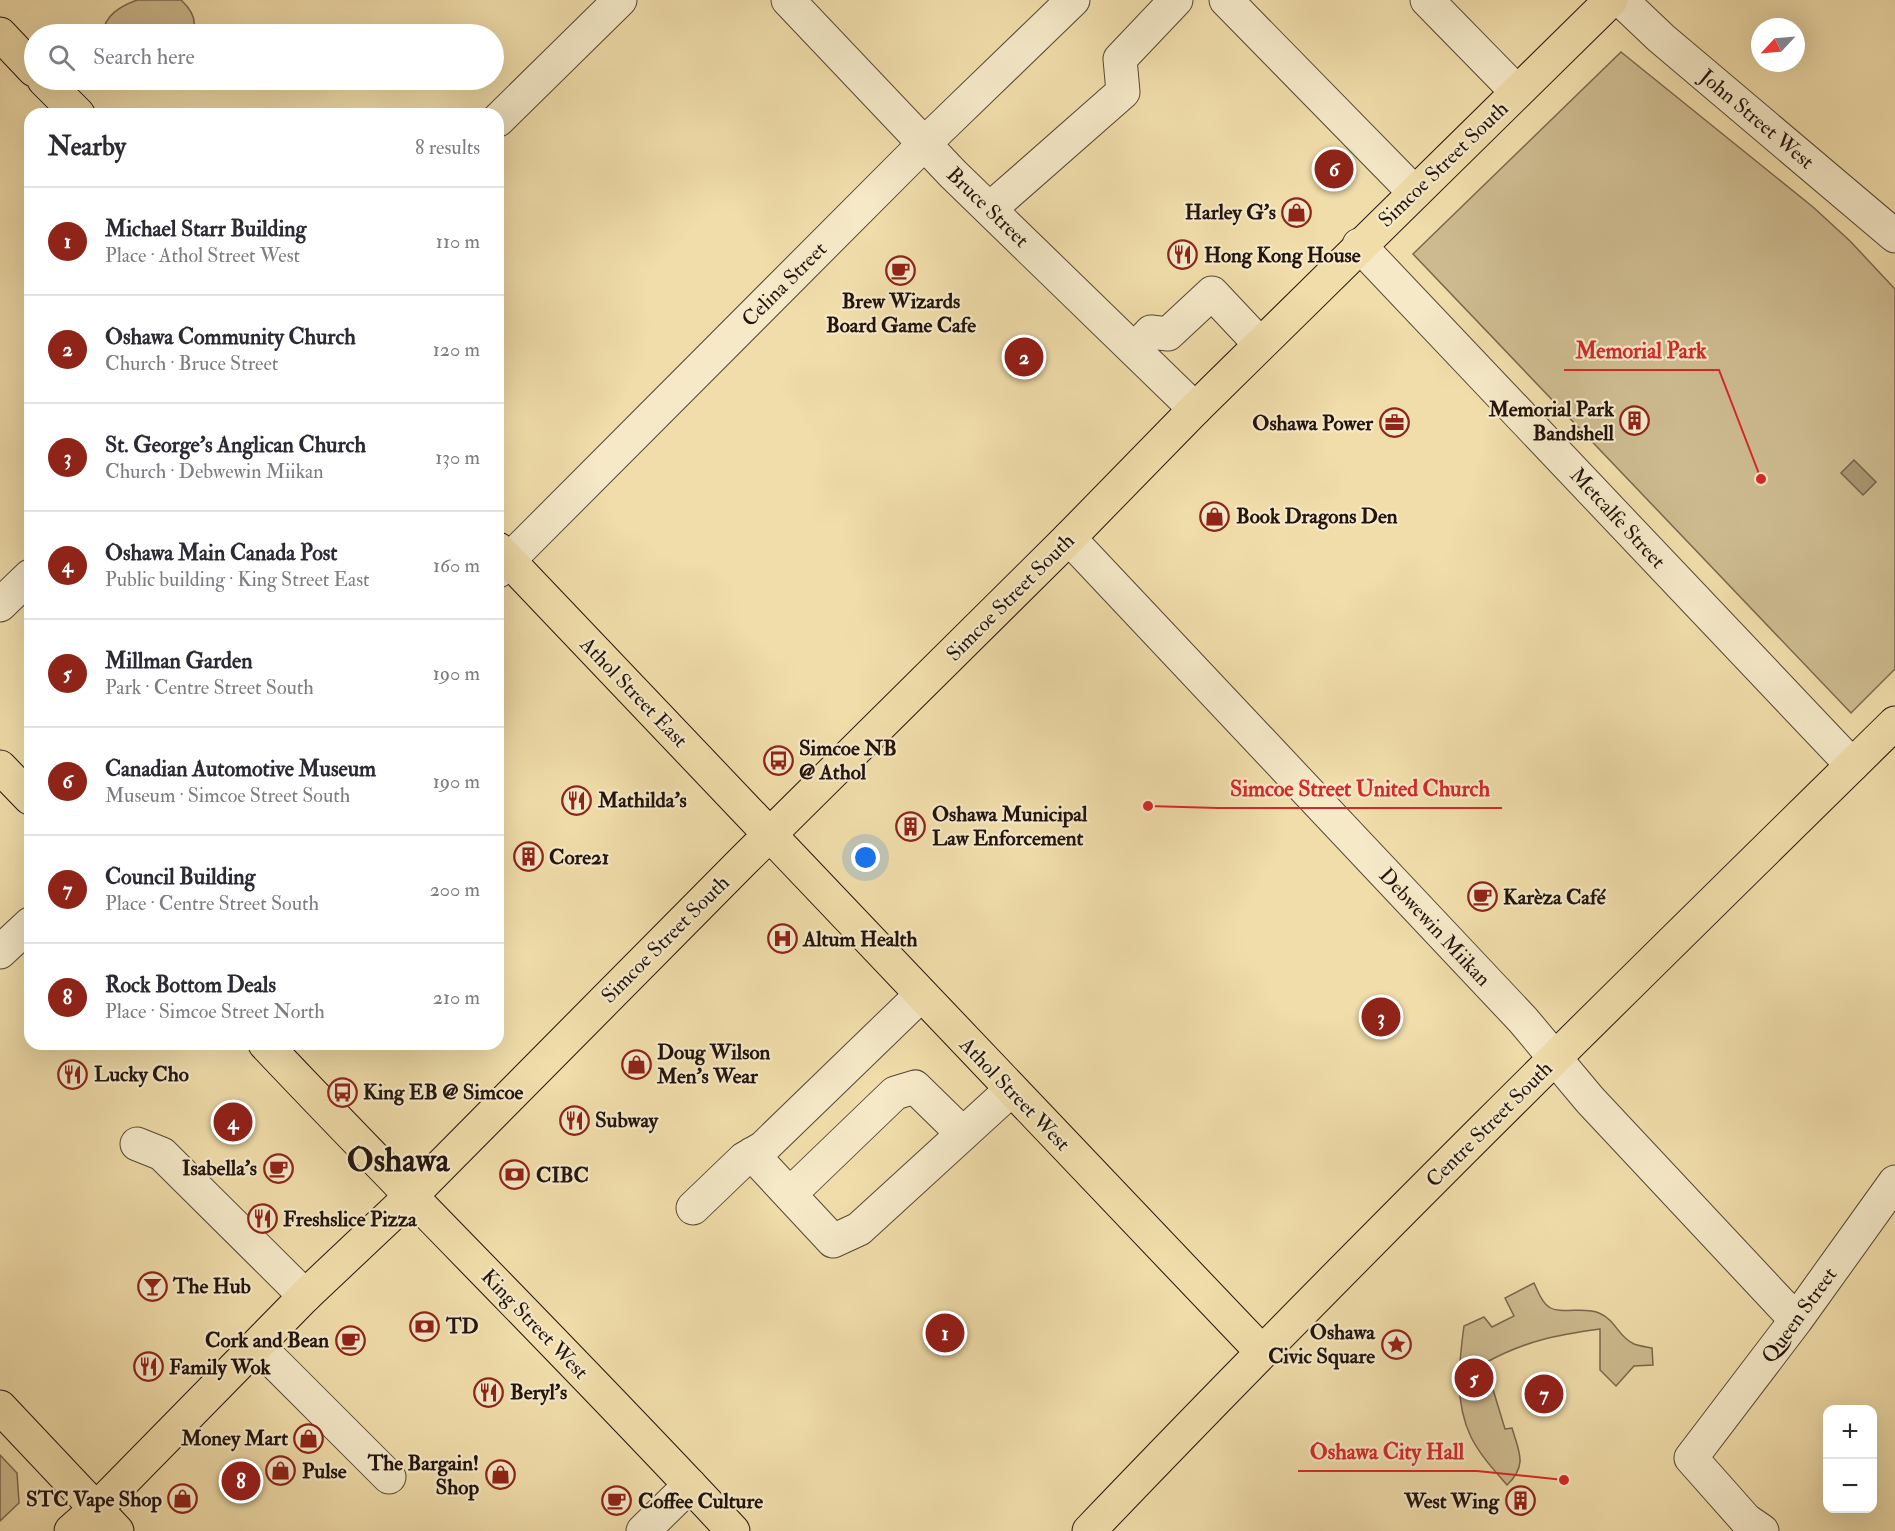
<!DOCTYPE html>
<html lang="en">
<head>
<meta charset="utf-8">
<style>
	body { margin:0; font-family:"IM FELL Double Pica",serif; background:#f7f7f7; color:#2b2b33 }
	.controls { position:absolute; right:18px; bottom:18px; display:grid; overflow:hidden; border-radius:12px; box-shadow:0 6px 24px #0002 }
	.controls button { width:54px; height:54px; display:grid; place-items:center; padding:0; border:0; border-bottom:2px solid #e1e1e2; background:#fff; color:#2b2b33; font:30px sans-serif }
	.compass { position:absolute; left:1751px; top:18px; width:54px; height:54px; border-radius:50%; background:#fff; box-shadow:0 6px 24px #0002; rotate:244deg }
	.you { position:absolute; left:866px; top:858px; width:21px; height:21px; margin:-15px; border:4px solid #fff; border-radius:50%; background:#1a73e8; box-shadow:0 0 0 9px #1a73e833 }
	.badge { display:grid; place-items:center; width:39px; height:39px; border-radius:50%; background:#8f2418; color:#fff; font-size:20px; font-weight:700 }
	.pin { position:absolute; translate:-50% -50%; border:3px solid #fff; box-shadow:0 2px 6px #0006 }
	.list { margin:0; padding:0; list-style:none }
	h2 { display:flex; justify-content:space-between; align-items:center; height:78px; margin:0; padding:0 24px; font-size:26px }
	h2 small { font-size:20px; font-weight:400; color:#7c7c81 }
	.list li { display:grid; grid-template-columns:39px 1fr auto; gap:18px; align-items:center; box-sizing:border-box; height:108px; padding:0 24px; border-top:2px solid #e1e1e2 }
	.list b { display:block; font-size:22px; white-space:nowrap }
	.list p { margin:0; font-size:20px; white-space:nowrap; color:#7c7c81 }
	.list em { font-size:20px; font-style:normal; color:#7c7c81 }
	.icon { flex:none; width:33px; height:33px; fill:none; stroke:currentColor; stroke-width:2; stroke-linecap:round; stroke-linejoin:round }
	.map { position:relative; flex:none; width:1895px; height:1531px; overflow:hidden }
	.search { position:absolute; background:#fff; box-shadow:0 6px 24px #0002; left:24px; top:24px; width:480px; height:66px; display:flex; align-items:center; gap:15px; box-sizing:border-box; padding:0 21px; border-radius:33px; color:#7c7c81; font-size:22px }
	.panel { position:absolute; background:#fff; box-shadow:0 6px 24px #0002; left:24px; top:108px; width:480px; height:942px; border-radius:18px }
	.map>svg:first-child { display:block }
	.green { fill:#cdbb8f; stroke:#78684e; stroke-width:1.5 }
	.water { fill:#aa9975; stroke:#74644c; stroke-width:1.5 }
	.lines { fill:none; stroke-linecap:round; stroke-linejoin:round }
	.minor-casing { stroke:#564635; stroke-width:35 }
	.major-casing { stroke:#23140e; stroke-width:35 }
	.minor { stroke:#f5e9c8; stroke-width:33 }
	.major { stroke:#f0ddaa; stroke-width:33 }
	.labels { text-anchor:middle; stroke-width:4.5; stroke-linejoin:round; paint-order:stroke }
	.street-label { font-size:21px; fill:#23140e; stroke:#f5e9c8 }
	.poi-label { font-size:21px; font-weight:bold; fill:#23140e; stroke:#f5e9c8; text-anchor:start }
	.town-label { font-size:33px; font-weight:bold; fill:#23140e; stroke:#f5e9c8 }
	.leader { fill:none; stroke:#d62828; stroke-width:2 }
	.callout-dot { fill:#d62828; stroke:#f5e9c8; stroke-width:2 }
	.callout-label { font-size:22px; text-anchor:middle; font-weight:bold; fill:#d62828; stroke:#f5e9c8; stroke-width:4.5; stroke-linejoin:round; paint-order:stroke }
</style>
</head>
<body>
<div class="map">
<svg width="1895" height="1531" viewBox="0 0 1895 1531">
	<rect width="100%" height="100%" fill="#f0ddaa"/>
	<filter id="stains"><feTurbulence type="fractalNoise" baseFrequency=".00333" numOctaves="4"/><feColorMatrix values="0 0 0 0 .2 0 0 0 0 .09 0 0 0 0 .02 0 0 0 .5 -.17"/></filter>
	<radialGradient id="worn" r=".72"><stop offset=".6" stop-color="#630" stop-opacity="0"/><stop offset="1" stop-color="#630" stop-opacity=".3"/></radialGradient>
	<!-- green -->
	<path class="green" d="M137,0H181C191,9 198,21 192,34H103C104,15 121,6 137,0Z
		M1621,52L1813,207L1850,241L1895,289V669L1851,713L1413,254Z
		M1534,1283C1538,1291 1541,1302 1549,1307C1561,1315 1584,1306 1599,1313C1616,1320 1618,1337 1634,1344C1639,1346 1647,1347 1652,1348L1653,1365L1634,1366L1616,1386L1600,1370V1329C1556,1335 1525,1341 1485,1363L1505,1429L1512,1428C1519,1452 1528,1465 1507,1485C1494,1470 1480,1455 1471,1437C1454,1402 1459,1363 1464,1326L1484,1317L1492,1327L1514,1316L1505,1298Z
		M0,1455L17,1473L19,1503L0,1521Z"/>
	<!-- water -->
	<path class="water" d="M1854,460L1876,482L1863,495L1841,473Z"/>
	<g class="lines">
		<defs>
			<path id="minor" d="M788,0L953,174L1195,409
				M1226,0L1414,192
				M1427,0L1517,92
				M1621,0L1661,38L1895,236
				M498,120L620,0
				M990,209L1123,92L1120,59L1176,0
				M1359,245L1852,765
				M1135,349L1151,332L1168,334L1212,293L1260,344
				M1069,538L1523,1020L1590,1100L1796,1320
				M498,571L924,144L1073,0
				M0,605L30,576
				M0,952L30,924
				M137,1144L162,1154L305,1296
				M752,1154L833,1241L859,1229L1011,1090
				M790,1194L895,1093L915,1087L963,1134
				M693,1208L744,1159L763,1148L921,995
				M258,1346L389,1477
				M643,1531L690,1485
				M1762,1531L1746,1520L1691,1458L1796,1320L1895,1182"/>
			<path id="major" d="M0,34L34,70
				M44,80L78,114
				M498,549L1262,1352
				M0,767L30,798
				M265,1044C420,1208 580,1366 733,1531
				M0,1407L117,1531
				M71,1531L96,1509L305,1296L411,1196L742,862L1069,538L1195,409L1611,0
				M1089,1531C1352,1256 1623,990 1895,723"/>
		</defs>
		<!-- minor casing -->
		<use href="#minor" class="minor-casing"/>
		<!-- major casing -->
		<use href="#major" class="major-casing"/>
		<!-- minor -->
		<use href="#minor" class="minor"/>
		<!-- major -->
		<use href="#major" class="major"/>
	</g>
	<!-- icons -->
	<defs>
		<symbol id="shop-ring" viewBox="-11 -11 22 22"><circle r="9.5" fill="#f5e9c8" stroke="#8f2418" stroke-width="1.5"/><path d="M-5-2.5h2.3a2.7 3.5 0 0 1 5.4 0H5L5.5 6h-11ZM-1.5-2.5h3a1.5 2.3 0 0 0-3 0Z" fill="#8f2418"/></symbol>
		<symbol id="restaurant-ring" viewBox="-11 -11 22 22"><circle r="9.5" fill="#f5e9c8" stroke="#8f2418" stroke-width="1.5"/><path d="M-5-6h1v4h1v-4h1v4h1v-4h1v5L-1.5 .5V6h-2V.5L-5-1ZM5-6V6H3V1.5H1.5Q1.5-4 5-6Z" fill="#8f2418"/></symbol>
		<symbol id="cafe-ring" viewBox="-11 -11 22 22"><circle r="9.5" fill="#f5e9c8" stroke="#8f2418" stroke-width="1.5"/><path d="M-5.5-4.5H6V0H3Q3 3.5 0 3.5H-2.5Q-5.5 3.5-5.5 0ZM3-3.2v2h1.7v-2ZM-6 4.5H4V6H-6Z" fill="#8f2418"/></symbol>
		<symbol id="building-ring" viewBox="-11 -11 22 22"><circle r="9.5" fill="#f5e9c8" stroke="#8f2418" stroke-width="1.5"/><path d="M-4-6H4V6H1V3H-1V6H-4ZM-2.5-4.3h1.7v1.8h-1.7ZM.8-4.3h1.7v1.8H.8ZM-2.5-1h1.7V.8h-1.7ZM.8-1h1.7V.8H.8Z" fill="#8f2418"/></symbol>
		<symbol id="office-ring" viewBox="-11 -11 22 22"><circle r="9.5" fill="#f5e9c8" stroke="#8f2418" stroke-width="1.5"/><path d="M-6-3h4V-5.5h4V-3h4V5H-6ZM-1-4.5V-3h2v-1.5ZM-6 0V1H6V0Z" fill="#8f2418"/></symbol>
		<symbol id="bus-ring" viewBox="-11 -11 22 22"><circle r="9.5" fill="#f5e9c8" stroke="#8f2418" stroke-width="1.5"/><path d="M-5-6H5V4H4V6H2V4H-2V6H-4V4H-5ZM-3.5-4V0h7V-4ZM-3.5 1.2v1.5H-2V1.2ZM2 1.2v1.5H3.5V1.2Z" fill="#8f2418"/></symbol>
		<symbol id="hospital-ring" viewBox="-11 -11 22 22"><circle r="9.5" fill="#f5e9c8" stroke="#8f2418" stroke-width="1.5"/><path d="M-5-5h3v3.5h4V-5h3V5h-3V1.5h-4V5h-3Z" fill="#8f2418"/></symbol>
		<symbol id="bank-ring" viewBox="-11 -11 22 22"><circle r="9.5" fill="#f5e9c8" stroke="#8f2418" stroke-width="1.5"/><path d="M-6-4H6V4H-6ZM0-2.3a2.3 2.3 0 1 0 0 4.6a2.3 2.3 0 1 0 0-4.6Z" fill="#8f2418"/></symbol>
		<symbol id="bar-ring" viewBox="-11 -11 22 22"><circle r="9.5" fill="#f5e9c8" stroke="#8f2418" stroke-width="1.5"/><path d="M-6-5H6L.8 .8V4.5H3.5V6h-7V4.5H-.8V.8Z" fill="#8f2418"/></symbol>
		<symbol id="sight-ring" viewBox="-11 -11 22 22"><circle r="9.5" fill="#f5e9c8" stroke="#8f2418" stroke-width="1.5"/><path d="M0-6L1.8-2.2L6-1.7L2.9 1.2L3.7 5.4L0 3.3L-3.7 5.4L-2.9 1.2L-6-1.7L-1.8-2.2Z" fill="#8f2418"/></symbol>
	</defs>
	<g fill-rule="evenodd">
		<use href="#shop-ring" x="1280" y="196" width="33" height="33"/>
		<use href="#restaurant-ring" x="1166" y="238" width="33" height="33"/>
		<use href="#cafe-ring" x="884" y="254" width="33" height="33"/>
		<use href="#building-ring" x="1618" y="404" width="33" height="33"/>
		<use href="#office-ring" x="1378" y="406" width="33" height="33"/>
		<use href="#shop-ring" x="1198" y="500" width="33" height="33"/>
		<use href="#bus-ring" x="762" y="744" width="33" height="33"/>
		<use href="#restaurant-ring" x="560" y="784" width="33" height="33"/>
		<use href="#building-ring" x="894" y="810" width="33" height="33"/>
		<use href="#building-ring" x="512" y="840" width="33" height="33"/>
		<use href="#cafe-ring" x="1466" y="880" width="33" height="33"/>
		<use href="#hospital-ring" x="766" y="922" width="33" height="33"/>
		<use href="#shop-ring" x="620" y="1048" width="33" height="33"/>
		<use href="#restaurant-ring" x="56" y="1058" width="33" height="33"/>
		<use href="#bus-ring" x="326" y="1076" width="33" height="33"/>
		<use href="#restaurant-ring" x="558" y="1104" width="33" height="33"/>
		<use href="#cafe-ring" x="262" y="1152" width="33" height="33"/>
		<use href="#bank-ring" x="498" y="1158" width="33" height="33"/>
		<use href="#restaurant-ring" x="246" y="1202" width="33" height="33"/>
		<use href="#bar-ring" x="136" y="1270" width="33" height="33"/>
		<use href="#bank-ring" x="408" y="1310" width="33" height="33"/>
		<use href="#cafe-ring" x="334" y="1324" width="33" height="33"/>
		<use href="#sight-ring" x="1380" y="1328" width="33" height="33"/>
		<use href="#restaurant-ring" x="132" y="1350" width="33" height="33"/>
		<use href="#restaurant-ring" x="472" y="1376" width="33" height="33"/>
		<use href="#shop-ring" x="292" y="1422" width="33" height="33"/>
		<use href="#shop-ring" x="264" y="1454" width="33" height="33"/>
		<use href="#shop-ring" x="484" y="1458" width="33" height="33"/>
		<use href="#shop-ring" x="166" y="1482" width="33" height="33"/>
		<use href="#cafe-ring" x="600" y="1484" width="33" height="33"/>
		<use href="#building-ring" x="1504" y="1484" width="33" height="33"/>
	</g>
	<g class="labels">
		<!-- street labels -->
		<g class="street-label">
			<text transform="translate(1757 119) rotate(40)" y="7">John Street West</text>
			<text transform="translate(1443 164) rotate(-44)" y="7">Simcoe Street South</text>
			<text transform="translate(988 207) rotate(44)" y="7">Bruce Street</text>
			<text transform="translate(784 284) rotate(-45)" y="7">Celina Street</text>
			<text transform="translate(1618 518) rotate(47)" y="7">Metcalfe Street</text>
			<text transform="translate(1010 597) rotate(-45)" y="7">Simcoe Street South</text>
			<text transform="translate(634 692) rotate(46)" y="7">Athol Street East</text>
			<text transform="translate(1435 927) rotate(47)" y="7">Debwewin Miikan</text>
			<text transform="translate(665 939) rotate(-45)" y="7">Simcoe Street South</text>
			<text transform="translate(1015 1094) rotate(46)" y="7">Athol Street West</text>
			<text transform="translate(1489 1124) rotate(-45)" y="7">Centre Street South</text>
			<text transform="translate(1799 1315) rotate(-54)" y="7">Queen Street</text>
			<text transform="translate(535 1324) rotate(46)" y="7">King Street West</text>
		</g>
		<!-- poi labels -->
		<g class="poi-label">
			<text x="1276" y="219" text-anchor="end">Harley G's</text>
			<text x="1204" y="262">Hong Kong House</text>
			<text x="901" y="308" text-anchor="middle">Brew Wizards<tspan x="901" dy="24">Board Game Cafe</tspan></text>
			<text x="1614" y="416" text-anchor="end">Memorial Park<tspan x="1614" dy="24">Bandshell</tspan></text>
			<text x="1373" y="430" text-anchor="end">Oshawa Power</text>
			<text x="1236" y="523">Book Dragons Den</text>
			<text x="799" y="755">Simcoe NB<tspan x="799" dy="24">@ Athol</tspan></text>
			<text x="598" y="807">Mathilda's</text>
			<text x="932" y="821">Oshawa Municipal<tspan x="932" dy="24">Law Enforcement</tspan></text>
			<text x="549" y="864">Core21</text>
			<text x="1503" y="904">Karèza Café</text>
			<text x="803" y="946">Altum Health</text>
			<text x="657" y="1059">Doug Wilson<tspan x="657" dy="24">Men's Wear</tspan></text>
			<text x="94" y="1081">Lucky Cho</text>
			<text x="363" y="1099">King EB @ Simcoe</text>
			<text x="595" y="1127">Subway</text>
			<text x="257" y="1175" text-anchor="end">Isabella's</text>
			<text x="536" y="1182">CIBC</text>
			<text x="283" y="1226">Freshslice Pizza</text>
			<text x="173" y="1293">The Hub</text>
			<text x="446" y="1333">TD</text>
			<text x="1375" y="1339" text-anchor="end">Oshawa<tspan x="1375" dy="24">Civic Square</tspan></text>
			<text x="329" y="1347" text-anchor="end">Cork and Bean</text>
			<text x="169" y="1374">Family Wok</text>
			<text x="510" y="1399">Beryl's</text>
			<text x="288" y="1445" text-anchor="end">Money Mart</text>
			<text x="479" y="1470" text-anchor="end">The Bargain!<tspan x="479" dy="24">Shop</tspan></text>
			<text x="302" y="1478">Pulse</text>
			<text x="162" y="1506" text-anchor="end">STC Vape Shop</text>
			<text x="638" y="1508">Coffee Culture</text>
			<text x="1499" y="1508" text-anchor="end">West Wing</text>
		</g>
		<!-- town labels -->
		<g class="town-label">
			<text x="398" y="1171">Oshawa</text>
		</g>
	</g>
	<!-- callouts -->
	<path class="leader" d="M1761 479L1719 370H1564M1148 806L1218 808H1502M1564 1480L1477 1471H1298"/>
	<g class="callout-dot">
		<circle cx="1761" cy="479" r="6"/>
		<circle cx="1148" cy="806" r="6"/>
		<circle cx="1564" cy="1480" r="6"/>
	</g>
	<g class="callout-label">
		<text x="1641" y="358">Memorial Park</text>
		<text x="1360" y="796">Simcoe Street United Church</text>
		<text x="1387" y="1459">Oshawa City Hall</text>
	</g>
	<rect width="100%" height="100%" filter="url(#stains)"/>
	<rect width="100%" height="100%" fill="url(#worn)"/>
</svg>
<div class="controls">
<button>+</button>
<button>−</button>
</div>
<svg class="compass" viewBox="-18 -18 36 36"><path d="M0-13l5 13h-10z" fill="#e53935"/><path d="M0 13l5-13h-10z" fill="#7c7c81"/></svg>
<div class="you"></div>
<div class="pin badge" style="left:945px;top:1333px">1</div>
<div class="pin badge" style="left:1024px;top:357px">2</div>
<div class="pin badge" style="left:1381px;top:1017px">3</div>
<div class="pin badge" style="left:233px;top:1122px">4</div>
<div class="pin badge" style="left:1474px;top:1378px">5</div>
<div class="pin badge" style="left:1334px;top:169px">6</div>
<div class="pin badge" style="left:1544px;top:1394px">7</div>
<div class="pin badge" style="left:241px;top:1481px">8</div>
<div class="search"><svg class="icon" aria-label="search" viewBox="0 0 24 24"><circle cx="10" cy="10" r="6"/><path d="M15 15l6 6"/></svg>Search here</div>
<section class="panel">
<h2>Nearby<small>8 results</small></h2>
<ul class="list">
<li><span class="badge">1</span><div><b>Michael Starr Building</b><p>Place · Athol Street West</p></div><em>110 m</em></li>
<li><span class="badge">2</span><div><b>Oshawa Community Church</b><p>Church · Bruce Street</p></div><em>120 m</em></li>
<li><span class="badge">3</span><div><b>St. George's Anglican Church</b><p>Church · Debwewin Miikan</p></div><em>130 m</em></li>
<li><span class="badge">4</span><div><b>Oshawa Main Canada Post</b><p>Public building · King Street East</p></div><em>160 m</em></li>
<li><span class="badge">5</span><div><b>Millman Garden</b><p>Park · Centre Street South</p></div><em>190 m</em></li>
<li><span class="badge">6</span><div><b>Canadian Automotive Museum</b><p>Museum · Simcoe Street South</p></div><em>190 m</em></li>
<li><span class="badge">7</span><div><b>Council Building</b><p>Place · Centre Street South</p></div><em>200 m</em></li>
<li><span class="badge">8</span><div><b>Rock Bottom Deals</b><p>Place · Simcoe Street North</p></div><em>210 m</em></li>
</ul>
</section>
</div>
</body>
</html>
